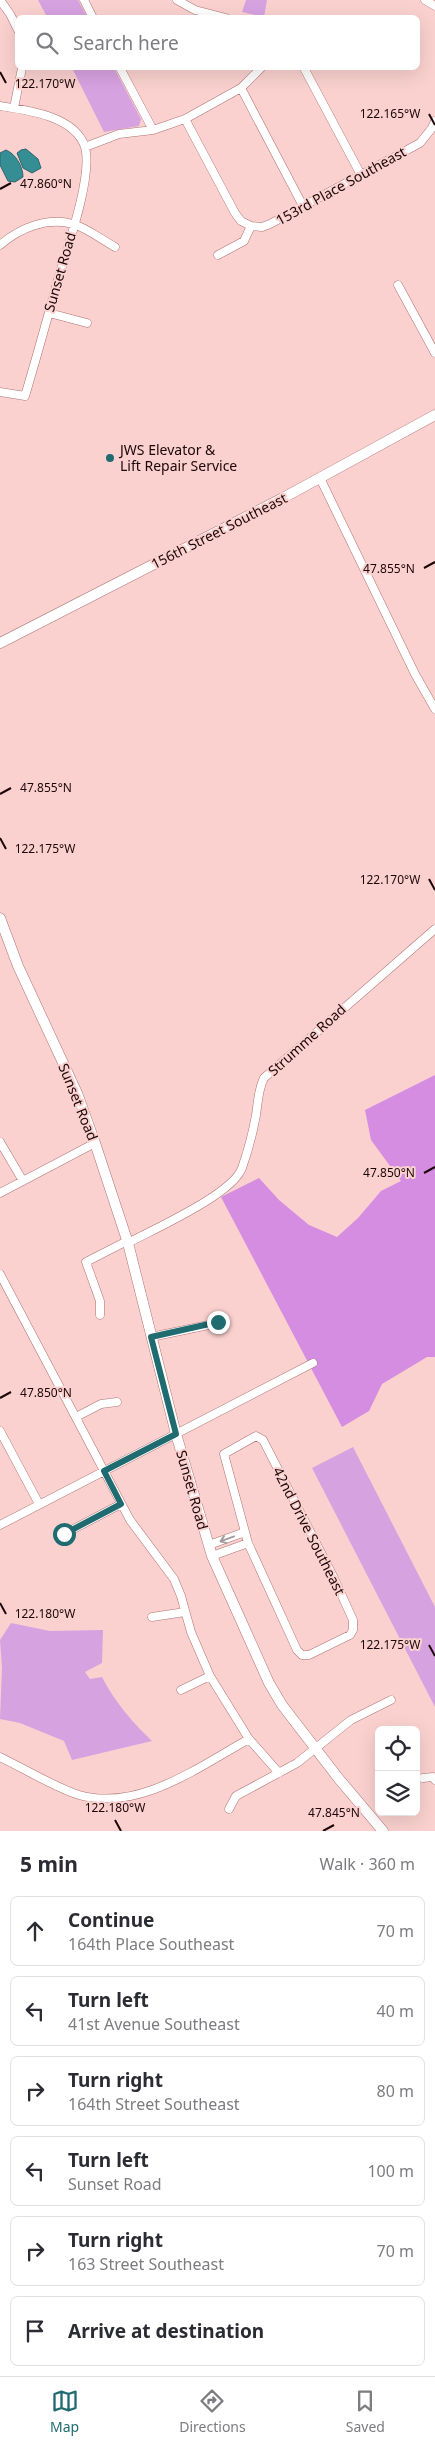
<!DOCTYPE html>
<html lang="en">
<head>
<meta charset="utf-8">
<style>
	body { margin:0; font-family:"Noto Sans",sans-serif; background:#f2f2f3; color:#2b2b33 }
	.controls { position:absolute; right:15px; bottom:15px; display:grid; overflow:hidden; border-radius:8px; box-shadow:0 5px 20px #0002 }
	.controls button { width:45px; height:45px; display:grid; place-items:center; padding:0; border:0; border-bottom:1px solid #e1e1e2; background:#fff; color:#2b2b33; font:25px sans-serif }
	.stop { position:absolute; width:15px; height:15px; margin:-11px; border:4px solid #1f6b70; border-radius:50%; background:#fff }
	.stop.end { background:#1f6b70; border-color:#fff; box-shadow:0 1px 5px #0008 }
	.list { margin:0; padding:0; list-style:none }
	h2 { display:flex; justify-content:space-between; align-items:center; height:65px; margin:0; padding:0 20px; font-size:21px }
	h2 small { font-size:16px; font-weight:400; color:#7c7c81 }
	.list li { display:grid; grid-template-columns:32px 1fr auto; gap:15px; align-items:center; box-sizing:border-box; height:70px; margin:0 10px 10px; padding:0 10px; border:1px solid #e1e1e2; border-radius:8px }
	.list b { display:block; font-size:19px; white-space:nowrap }
	.list p { margin:0; font-size:16px; white-space:nowrap; color:#7c7c81 }
	.list em { font-size:16px; font-style:normal; color:#7c7c81 }
	.icon { flex:none; width:28px; height:28px; fill:none; stroke:currentColor; stroke-width:2; stroke-linecap:round; stroke-linejoin:round }
	.map { position:relative; flex:none; width:435px; height:1831px; overflow:hidden }
	.search { position:absolute; background:#fff; box-shadow:0 5px 20px #0002; left:15px; right:15px; top:15px; height:55px; display:flex; align-items:center; gap:12px; box-sizing:border-box; padding:0 18px; border-radius:8px; color:#7c7c81; font-size:19px }
	.sheet { height:545px; background:#fff }
	nav { display:flex; justify-content:space-around; align-items:center; box-sizing:border-box; height:70px; border-top:1px solid #e1e1e2; background:#fff; font-size:14px; color:#7c7c81 }
	nav a { display:grid; justify-items:center; gap:2px }
	nav .on { color:#1f6b70 }
	.map>svg:first-child { display:block }
	.green { fill:#d7a2e0 }
	.forest { fill:#d48de1 }
	.water { fill:#348e94; stroke:#2d656a }
	.lines { fill:none; stroke-linecap:round; stroke-linejoin:round }
	.street-casing { stroke:#b07371; stroke-width:9 }
	.secondary-casing { stroke:#b07371; stroke-width:11 }
	.street { stroke:#fff; stroke-width:8 }
	.secondary { stroke:#fff; stroke-width:10 }
	.oneway { stroke:#a49b9c }
	.route { stroke:#1f6b70; stroke-width:6 }
	.ticks { fill:none; stroke:#1c0607; stroke-width:2 }
	.poi-dot { fill:#1f6b70; stroke:#fad1cf; stroke-width:2 }
	.labels { text-anchor:middle; stroke-width:4; stroke-linejoin:round; paint-order:stroke }
	.street-label { font-size:14px; fill:#1c0607; stroke:#fad1cf }
	.poi-label { font-size:14px; fill:#1c0607; stroke:#fad1cf; text-anchor:start }
	.ticks-label { font-size:12px; text-anchor:middle; fill:#1c0607; stroke:#fad1cf; stroke-width:4; stroke-linejoin:round; paint-order:stroke }
</style>
</head>
<body>
<div class="map">
<svg width="435" height="1831" viewBox="0 0 435 1831">
	<rect width="100%" height="100%" fill="#fad1cf"/>
	<!-- green -->
	<path class="green" d="M38,0H78L87,17H47Z
		M246,0H267L264,17L242,12Z
		M72,68H114L141,119L139,126L104,132Z
		M353,1447L435,1607V1707L312,1468Z
		M11,1623L50,1631L103,1630L102,1663L85,1672L90,1679L102,1677C115,1702 132,1722 152,1741L72,1760L64,1741L20,1723L0,1719L2,1668L0,1640Z"/>
	<!-- forest -->
	<path class="forest" d="M435,1075V1357H427L382,1384L369,1411L342,1427L221,1197L259,1178L279,1200L309,1225L337,1237L358,1218L381,1191L401,1181L371,1140L365,1110Z"/>
	<!-- water -->
	<path class="water" d="M26,149L38,159L41,168L32,173L23,168L17,153L21,150Z
		M6,150C16,154 23,167 23,177L15,182L8,181L0,165V153Z"/>
	<g class="lines">
		<defs>
			<path id="street" d="M0,0L10,14L18,30
				M84,0L93,18
				M177,0L195,10L226,18
				M425,0L435,6
				M120,68L153,130
				M304,68L361,175
				M241,88L303,206
				M0,106C27,110 75,116 85,147C93,175 68,246 59,276C48,316 37,356 25,396L0,392
				M14,108L22,68
				M185,119L235,213L241,221L251,226
				M85,147L119,134L153,130L185,119L241,88L261,68
				M0,245C20,228 46,217 73,224C87,228 102,240 115,247
				M218,255L244,241L251,226L262,227L270,224L420,143L432,128L435,121
				M398,285L435,353
				M49,313L87,323
				M320,478L415,674L435,709
				M0,1142L23,1181
				M0,1193L95,1143
				M128,1243C154,1229 233,1194 242,1168C248,1151 253,1132 256,1115C258,1102 258,1090 264,1078L435,929
				M0,1274L130,1520L174,1579L181,1596L191,1632L210,1676L249,1739L279,1773
				M100,1315V1301L86,1262L127,1241
				M151,1337L218,1323
				M76,1417L101,1404L117,1402
				M0,1431L39,1504
				M256,1436L263,1440L333,1576L353,1620V1630L350,1635L309,1655H302L297,1650L248,1543L224,1454Z
				M0,1525L313,1363
				M64,1534L121,1504
				M209,1545L245,1532
				M212,1556L248,1543
				M152,1617L185,1612
				M181,1690L210,1676
				M0,1757C23,1768 56,1788 79,1795C139,1812 200,1766 249,1739
				M423,1778L433,1777L435,1780
				M229,1809L236,1796L297,1763L351,1720L391,1700"/>
			<path id="secondary" d="M0,643L283,498L435,415
				M0,918L18,966L77,1093L95,1143L128,1243L176,1434L212,1556L269,1683L282,1705L339,1779L383,1831"/>
		</defs>
		<!-- street casing -->
		<use href="#street" class="street-casing"/>
		<!-- secondary casing -->
		<use href="#secondary" class="secondary-casing"/>
		<!-- street -->
		<use href="#street" class="street"/>
		<!-- secondary -->
		<use href="#secondary" class="secondary"/>
	</g>
	<!-- one-way arrows -->
	<defs><path id="oneway-shaft" d="M-6 0H5M1.5-3L5.5 0L1.5 3" fill="none" stroke-width="1.6" stroke-linecap="round" stroke-linejoin="round" transform="scale(1.25)"/></defs>
	<use class="oneway" href="#oneway-shaft" transform="translate(227 1539) rotate(160)"/>
	<g class="lines">
		<!-- route -->
		<path class="route" d="M64,1534L121,1504L104,1471L176,1434L151,1337L218,1322"/>
	</g>
	<!-- ticks -->
	<path class="ticks" d="M0,72L6,83M429,114L435,125M0,189L11,183M424,568L435,562M0,794L11,788M0,838L6,849M429,879L435,890M424,1173L435,1167M0,1398L11,1392M0,1603L6,1614M429,1645L435,1656M115,1820L121,1831M323,1831L334,1825"/>
	<!-- markers -->
	<circle class="poi-dot" cx="110" cy="458" r="5"/>
	<g class="labels">
		<!-- street labels -->
		<g class="street-label">
			<text transform="translate(341 186) rotate(-29)" y="5">153rd Place Southeast</text>
			<text transform="translate(60 272) rotate(-74)" y="5">Sunset Road</text>
			<text transform="translate(219 531) rotate(-27)" y="5">156th Street Southeast</text>
			<text transform="translate(307 1040) rotate(-42)" y="5">Strumme Road</text>
			<text transform="translate(78 1102) rotate(68)" y="5">Sunset Road</text>
			<text transform="translate(192 1490) rotate(74)" y="5">Sunset Road</text>
			<text transform="translate(309 1531) rotate(63)" y="5">42nd Drive Southeast</text>
		</g>
		<!-- poi labels -->
		<g class="poi-label">
			<text x="120" y="455">JWS Elevator &amp;<tspan x="120" dy="16">Lift Repair Service</tspan></text>
		</g>
	</g>
	<g class="ticks-label">
		<text x="45" y="88">122.170°W</text>
		<text x="390" y="118">122.165°W</text>
		<text x="46" y="188">47.860°N</text>
		<text x="389" y="573">47.855°N</text>
		<text x="46" y="792">47.855°N</text>
		<text x="45" y="853">122.175°W</text>
		<text x="390" y="884">122.170°W</text>
		<text x="389" y="1177">47.850°N</text>
		<text x="46" y="1397">47.850°N</text>
		<text x="45" y="1618">122.180°W</text>
		<text x="390" y="1649">122.175°W</text>
		<text x="115" y="1812">122.180°W</text>
		<text x="334" y="1817">47.845°N</text>
	</g>
</svg>
<div class="controls">
<button><svg class="icon" aria-label="locate" viewBox="0 0 24 24"><circle cx="12" cy="12" r="6"/><path d="M12 2v4M12 18v4M2 12h4M18 12h4"/></svg></button>
<button><svg class="icon" aria-label="layers" viewBox="0 0 24 24"><path d="M12 4l9 5-9 5-9-5zM3 14l9 5 9-5"/></svg></button>
</div>
<div class="stop" style="left:64px;top:1534px"></div>
<div class="stop end" style="left:218px;top:1322px"></div>
<div class="search"><svg class="icon" aria-label="search" viewBox="0 0 24 24"><circle cx="10" cy="10" r="6"/><path d="M15 15l6 6"/></svg>Search here</div>
</div>
<section class="sheet">
<h2>5 min<small>Walk · 360 m</small></h2>
<ul class="list">
<li><svg class="icon" aria-label="ahead" viewBox="0 0 24 24"><path d="M12 20V5M6 11l6-6 6 6"/></svg><div><b>Continue</b><p>164th Place Southeast</p></div><em>70 m</em></li>
<li><svg class="icon" aria-label="left" viewBox="0 0 24 24"><path d="M17 20v-9H6M10 6l-5 5 5 5"/></svg><div><b>Turn left</b><p>41st Avenue Southeast</p></div><em>40 m</em></li>
<li><svg class="icon" aria-label="right" viewBox="0 0 24 24"><path d="M7 20v-9h11M14 6l5 5-5 5"/></svg><div><b>Turn right</b><p>164th Street Southeast</p></div><em>80 m</em></li>
<li><svg class="icon" aria-label="left" viewBox="0 0 24 24"><path d="M17 20v-9H6M10 6l-5 5 5 5"/></svg><div><b>Turn left</b><p>Sunset Road</p></div><em>100 m</em></li>
<li><svg class="icon" aria-label="right" viewBox="0 0 24 24"><path d="M7 20v-9h11M14 6l5 5-5 5"/></svg><div><b>Turn right</b><p>163 Street Southeast</p></div><em>70 m</em></li>
<li><svg class="icon" aria-label="arrive" viewBox="0 0 24 24"><path d="M6 21V4h12l-3 4 3 4H6"/></svg><div><b>Arrive at destination</b></div></li>
</ul>
</section>
<nav>
<a class="on"><svg class="icon" aria-label="map" viewBox="0 0 24 24"><path d="M3 6l6-2 6 2 6-2v14l-6 2-6-2-6 2zM9 4v14M15 6v14"/></svg>Map</a>
<a><svg class="icon" aria-label="directions" viewBox="0 0 24 24"><path d="M12 3l9 9-9 9-9-9zM9 14v-3h6M13 9l2 2-2 2"/></svg>Directions</a>
<a><svg class="icon" aria-label="saved" viewBox="0 0 24 24"><path d="M7 4h10v16l-5-4-5 4z"/></svg>Saved</a>
</nav>
</body>
</html>
